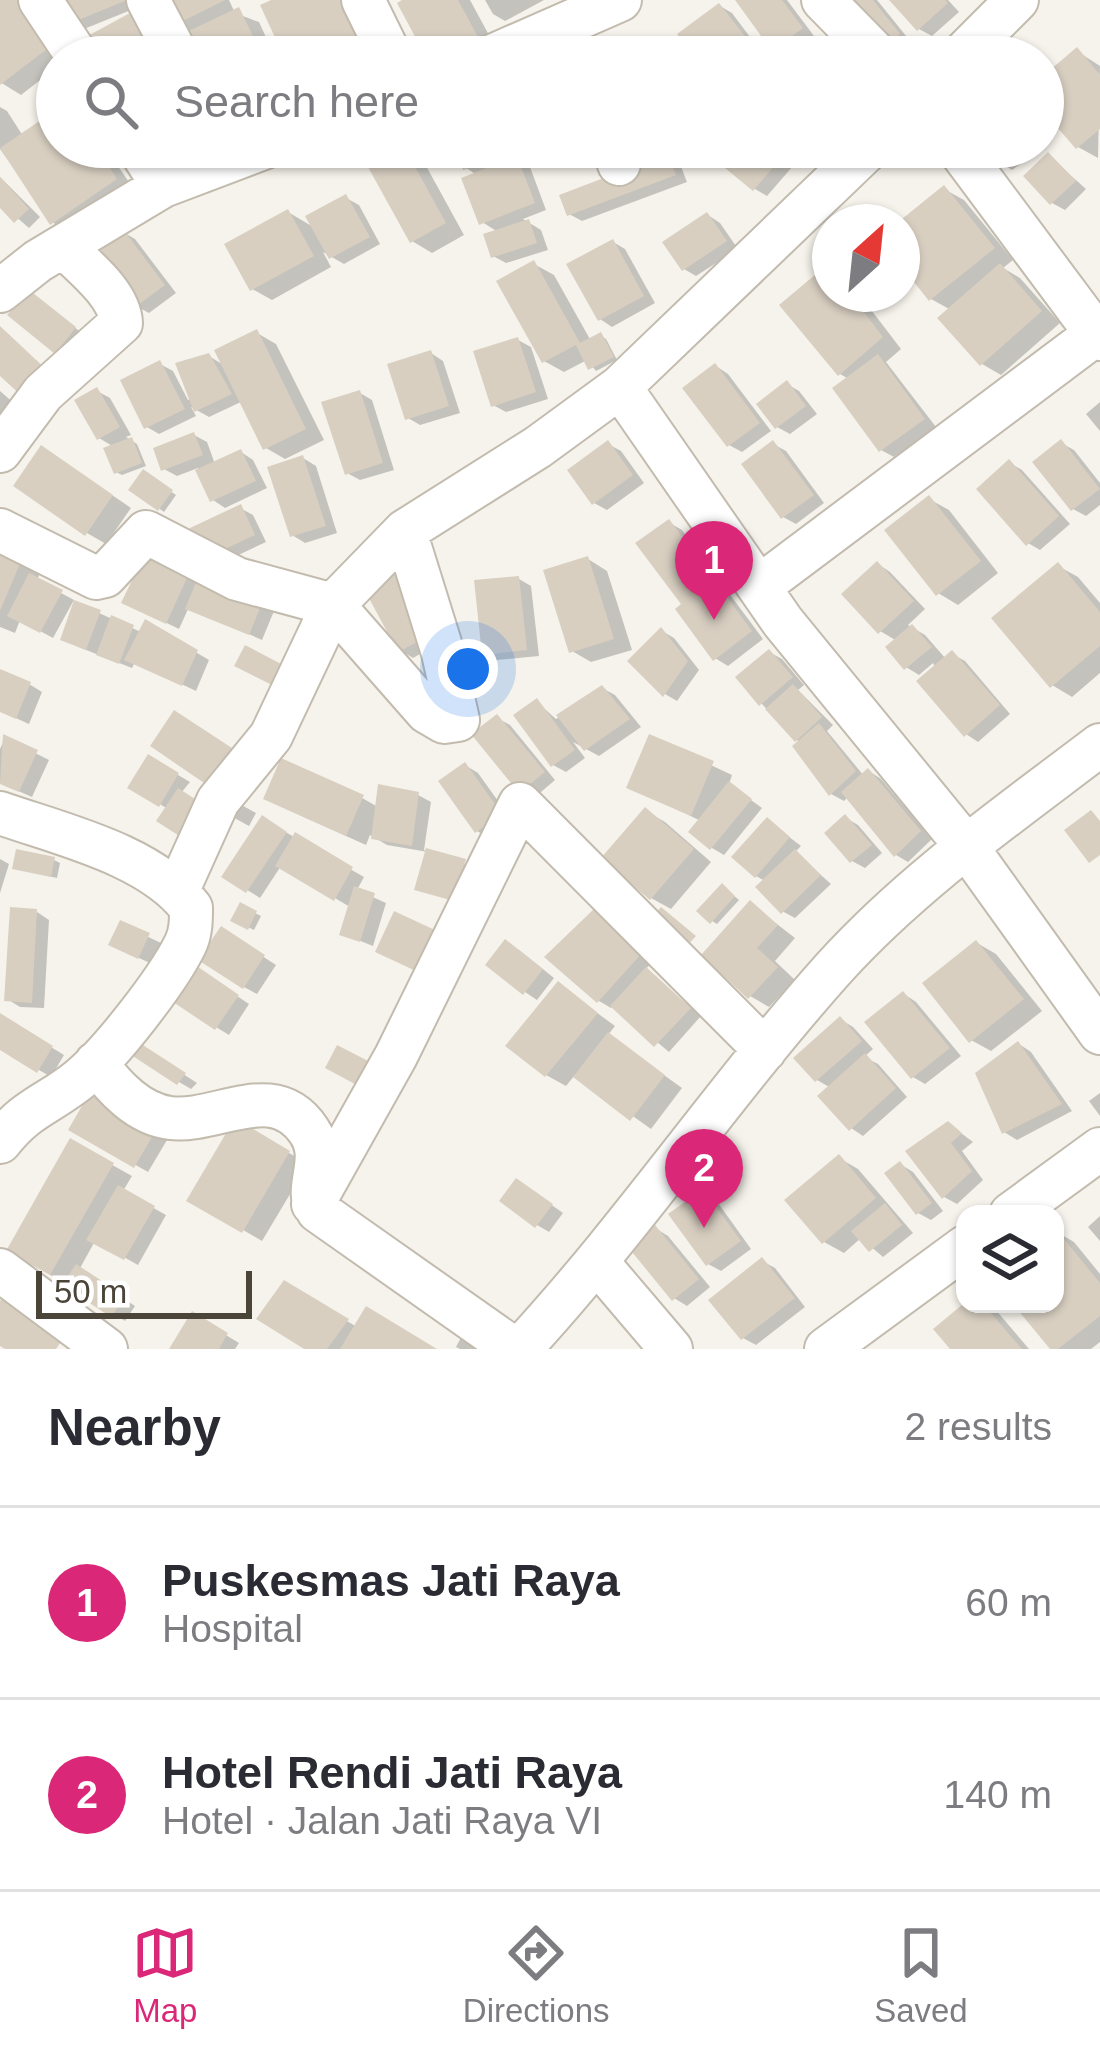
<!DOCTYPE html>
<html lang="en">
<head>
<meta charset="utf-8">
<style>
	body { margin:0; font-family:Arial,sans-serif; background:#f7f7f7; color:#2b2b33 }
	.controls { position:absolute; right:36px; bottom:36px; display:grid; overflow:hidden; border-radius:24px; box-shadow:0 3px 9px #0004 }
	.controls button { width:108px; height:108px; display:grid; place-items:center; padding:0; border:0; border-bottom:3px solid #e1e1e2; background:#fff; color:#2b2b33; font:60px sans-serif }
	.compass { position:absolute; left:812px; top:204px; width:108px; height:108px; border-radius:50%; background:#fff; box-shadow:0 3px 9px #0004; rotate:27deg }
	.scale { position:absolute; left:36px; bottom:30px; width:216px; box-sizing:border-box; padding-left:12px; border:6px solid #4b4439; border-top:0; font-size:33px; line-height:42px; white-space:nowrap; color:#4b4439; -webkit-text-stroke:9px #fff; paint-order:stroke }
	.you { position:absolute; left:468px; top:669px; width:42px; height:42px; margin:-30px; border:9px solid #fff; border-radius:50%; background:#1a73e8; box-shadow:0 0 0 18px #1a73e833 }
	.badge { display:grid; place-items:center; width:78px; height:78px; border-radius:50%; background:#db2777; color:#fff; font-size:39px; font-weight:700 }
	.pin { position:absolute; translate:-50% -99px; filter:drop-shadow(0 3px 6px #0008) }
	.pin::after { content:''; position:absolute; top:63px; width:42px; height:36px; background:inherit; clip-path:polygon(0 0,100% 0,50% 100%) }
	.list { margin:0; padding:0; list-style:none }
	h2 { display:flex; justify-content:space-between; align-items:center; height:156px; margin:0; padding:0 48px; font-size:51px }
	h2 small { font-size:39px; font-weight:400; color:#7c7c81 }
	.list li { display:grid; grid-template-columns:78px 1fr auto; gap:36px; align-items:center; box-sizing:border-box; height:192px; padding:0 48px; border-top:3px solid #e1e1e2 }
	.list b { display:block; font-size:45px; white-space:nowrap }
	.list p { margin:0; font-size:39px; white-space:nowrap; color:#7c7c81 }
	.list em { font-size:39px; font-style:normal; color:#7c7c81 }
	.icon { flex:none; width:66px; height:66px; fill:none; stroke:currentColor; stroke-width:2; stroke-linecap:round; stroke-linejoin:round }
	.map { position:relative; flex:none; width:1100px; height:1349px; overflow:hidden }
	.search { position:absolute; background:#fff; box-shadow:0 3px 9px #0004; left:36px; right:36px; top:36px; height:132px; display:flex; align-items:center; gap:30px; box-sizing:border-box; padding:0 42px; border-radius:66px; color:#7c7c81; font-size:45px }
	.sheet { height:540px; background:#fff }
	nav { display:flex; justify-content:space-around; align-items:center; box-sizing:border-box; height:168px; border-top:3px solid #e1e1e2; background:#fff; font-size:33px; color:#7c7c81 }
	nav a { display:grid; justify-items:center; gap:6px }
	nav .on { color:#db2777 }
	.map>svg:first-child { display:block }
	.shadow { fill:#0003 }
	.building { fill:#d8cfc1 }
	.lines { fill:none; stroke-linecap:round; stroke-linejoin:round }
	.minor-casing { stroke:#c2bbae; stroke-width:46 }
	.minor { stroke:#fff; stroke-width:42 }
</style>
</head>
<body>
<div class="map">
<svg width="1100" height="1349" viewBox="0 0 1100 1349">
	<rect width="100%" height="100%" fill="#f6f3ec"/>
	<!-- shadow -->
	<path class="shadow" d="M0,0L57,57V67L21,95L0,82Z
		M63,0H133L136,8L84,29Z
		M161,0H229L235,13L259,22L275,57H186Z
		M278,0H355L370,57H288Z
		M409,0H470L496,48L480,57H430Z
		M485,0H544L505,21L493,14Z
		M738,0H787L814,36L787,56L774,49Z
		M851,0H877L911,42L900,51L887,44Z
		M893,0H948L959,12L932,36L919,29Z
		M720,6L732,13L765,57H698Z
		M141,11L169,47L151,57H95Z
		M1077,51L1100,66L1098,158L1078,147L1043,106V80Z
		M0,107L7,111L23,136L57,113V147H105L135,191L71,234L52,222L0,149Z
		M390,147H408L419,153L464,235L432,253L412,241Z
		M459,147H496L504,173L510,171L502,147H508L513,161L517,160L530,167L546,210L523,219L541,230L548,250L506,263L493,256L498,232L482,222L477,175L466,168Z
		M728,147H770L793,166L767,196L755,189Z
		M989,147H1036L1039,151L1012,170L999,162Z
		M1049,156L1086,189L1065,210L1052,203Z
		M667,157L680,164L687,182L582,221L569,214Z
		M0,177L40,217L29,228L0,203Z
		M944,189L964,200L1013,260L1003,268L1020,278L1060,323L1001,375L982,364L951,310L931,299L902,262V223Z
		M346,198L359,205L380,244L344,264L323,252L331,267L272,300L252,289L288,212L315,228Z
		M708,215L720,223L738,249L696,276L684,269Z
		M123,232L135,239L176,293L149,313L136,306Z
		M613,242L625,249L655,303L612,327L600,319Z
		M534,264L554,275L591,341L601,336L606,339L617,360L596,371L587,360L564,372L544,361Z
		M828,268L830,294H859L901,349L886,362L936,427L894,457L881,450L849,379L840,374L783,306Z
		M29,292L87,337L69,358L56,351Z
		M257,333L276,344L324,440L285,459L266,448L243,401L209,417L191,407L196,416L159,434L147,427L160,364L173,371L188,400L192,398L209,356L225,366Z
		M518,340L531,347L548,399L506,412L493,405Z
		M431,353L443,361L460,413L420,425L408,418Z
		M716,366L728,374L771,431L742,452L729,445Z
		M787,384L799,391L817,414L790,434L777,427Z
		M0,391L16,405L0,423Z
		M97,391L110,398L131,435L126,437L137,444L146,466L122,475L116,472L114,447L99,438Z
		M360,393L372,400L394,470L360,480L347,473Z
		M1100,402V431L1086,414Z
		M194,435L207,442L215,464L241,452L253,460L267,488L225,508L213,500L198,468L177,476L164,469Z
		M1061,443L1074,450L1100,483V505L1086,516L1073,509Z
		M608,444L621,451L644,483L607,510L594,503Z
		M773,444L786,451L824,503L796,524L783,517Z
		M303,458L316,466L337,533L305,543L292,535Z
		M61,460L131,508L106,544L87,533Z
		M1010,463L1022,470L1070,524L1040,550L1028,543Z
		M144,473L176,495L164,512L132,489Z
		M929,499L949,510L998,573L958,605L938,593Z
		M240,508L253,515L266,542L219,564Z
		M670,523L682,530L763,639L728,666L715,658L685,605Z
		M0,547L42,568L37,580L74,600L53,638L20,620L15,633L0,627Z
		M149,551L274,611L262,640L189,607L179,629L138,609Z
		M588,559L607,571L632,650L591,662L572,651Z
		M878,564L890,572L925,609L908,625L925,635L946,659L952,654L965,661L1010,714L978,742L966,734L933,663L919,675L906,667L897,641L880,631Z
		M1058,566L1078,577L1100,603V673L1072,697L1052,685Z
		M519,579L531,586L539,656L497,660L485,653Z
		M368,590L441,642L413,658L400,650Z
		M99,613L141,632L146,623L209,660L196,691L135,662L132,668L76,646Z
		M662,631L674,638L699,670L677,701L665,694Z
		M769,652L782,659L804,685L798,690L833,725L827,731L864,776L869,771L881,779L932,839L908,862L896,855L848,797L844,801L831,794L800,743L761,703Z
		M0,680L29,684L42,692L29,724L0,711Z
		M602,688L615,695L641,727L599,756L573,742L585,758L566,772L553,765L537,702L556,719Z
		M497,718L510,725L555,780L534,798Z
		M651,737L732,775L729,784L762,808L724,855L712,848L701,821L630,787Z
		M5,738L49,760L32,797L0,783V749Z
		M149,758L190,782L168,809L131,787Z
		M465,765L478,773L513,822L489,838L477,831Z
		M418,795L431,802L424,850L477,869L466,906L418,888L428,852L387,845L370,835L366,845L286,809L362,798L378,807Z
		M236,802L256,813L249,826L229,815Z
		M646,811L665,822L711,862L671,909L651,898Z
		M846,818L858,825L882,853L865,868L852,861Z
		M767,820L801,846L795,852L831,884L795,918L782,911L765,881L756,876Z
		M275,826L364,877L357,890L386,903L373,946L343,934L350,907L281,866L260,898L225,876Z
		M0,859L9,864L0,893Z
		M54,860L60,863L57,878L21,870Z
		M727,890L739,900L717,924L712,921Z
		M751,904L795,938L775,961L795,980L769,1007L750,996Z
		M241,906L261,916L254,930L234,920Z
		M598,910L654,960L645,970L701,1016L669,1052L614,1006L611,1008L599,1001Z
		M37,912L49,920L44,1008L20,1007L7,999Z
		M121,924L161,943L152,964L124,951Z
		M234,938L276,965L257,994L244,987Z
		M977,943L996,954L1042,1011L991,1051L971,1040Z
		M519,950L554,978L537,1000L525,992Z
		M201,972L249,1004L229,1035L216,1027Z
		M559,985L615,1026L608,1035L682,1088L651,1129L575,1075L566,1086L546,1075Z
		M904,994L916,1002L961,1056L925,1084L913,1077Z
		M0,1016L64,1055L51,1077L0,1047Z
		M840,1019L853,1027L873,1049L864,1057L878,1064L907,1097L863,1136L851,1128L831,1088L817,1080Z
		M1019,1044L1031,1052L1072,1111L1017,1140L1004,1132Z
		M142,1047L197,1083L191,1089L179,1082Z
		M1100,1093V1116L1089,1101Z
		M91,1096L167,1140L148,1172L72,1129Z
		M236,1122L308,1164L262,1241L190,1199Z
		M949,1124L973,1142L962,1151L983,1180L957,1204L944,1197L909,1152Z
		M71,1142L132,1176L123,1191L166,1215L138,1265L95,1241L79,1270L135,1306L125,1321L10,1250Z
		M839,1158L858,1169L913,1233L883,1257L861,1238L844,1253L824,1242Z
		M900,1164L913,1172L943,1211L931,1220L918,1213Z
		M529,1189L563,1213L549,1232L537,1225Z
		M703,1193L716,1200L751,1249L721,1271L708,1264Z
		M1100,1216V1241L1088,1227Z
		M655,1228L668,1236L710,1287L687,1306L674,1298Z
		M1055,1231L1074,1242L1100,1274V1342L1091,1349H1054L1017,1304H1055Z
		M762,1261L775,1268L805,1307L756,1345L743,1338Z
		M285,1284L357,1327L432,1349H310Z
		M968,1304H986L995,1309L1029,1349H954L938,1330Z
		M193,1315L239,1343L235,1349H173Z
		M465,1330L501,1349H460L456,1347Z"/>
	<!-- building -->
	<path class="building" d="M0,0H23L56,42L0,85Z
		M60,0H127L69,24Z
		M157,0H225L171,27Z
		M271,0H342L361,39L322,57H284L260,5Z
		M402,0H458L478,37L440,57H426L397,3Z
		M735,0H782L803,28L772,51Z
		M847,0H873L900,34L885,46Z
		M889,0H945L948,3L917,31Z
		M719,3L761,57H694L677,34Z
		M141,7L158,40L127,57H92L82,39Z
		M239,7L263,57H183L174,38Z
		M818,38L838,57H799Z
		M1077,47L1100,75V129L1076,149L1043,111V76Z
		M57,109V147H96L117,179L50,225L0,148Z
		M384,147H404L446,223L410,243L363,158Z
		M456,147H499L503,158L463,170Z
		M724,147H770L782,157L753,191L714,159Z
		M1048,152L1076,181L1050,205L1023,176Z
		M667,154L676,175L567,216L559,195Z
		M517,156L535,203L479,225L461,178Z
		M0,177L29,209L14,223L0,208Z
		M944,185L995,248L929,301L902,267V219Z
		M346,194L370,237L329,259L305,216Z
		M288,209L314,256L250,291L224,244Z
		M707,212L727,241L682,271L662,242Z
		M529,219L537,243L491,258L483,234Z
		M122,228L165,285L134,308L91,252Z
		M613,239L644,296L598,321L566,264Z
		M534,260L580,343L601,332L614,357L588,370L576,345L542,363L496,281Z
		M1000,263L1042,311L980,366L937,318Z
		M828,264L830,294H850L883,337L838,376L779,305Z
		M28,289L76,327L55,354L7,315Z
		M0,326L49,372L24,398L0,376Z
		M257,329L306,429L263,450L214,350Z
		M518,337L536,392L491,407L473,351Z
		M431,350L449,406L405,420L387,364Z
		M209,353L232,394L194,412L175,363Z
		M878,354L925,419L879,452L832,388Z
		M160,360L185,409L144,429L120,380Z
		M715,363L760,423L727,447L682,388Z
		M787,380L806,406L775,429L756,404Z
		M97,387L120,427L97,440L74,400Z
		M360,390L383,463L345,475L321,402Z
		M194,432L203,455L161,471L153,448Z
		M132,437L142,463L114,474L103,448Z
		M1061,439L1100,489L1071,511L1032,462Z
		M608,440L633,475L592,505L567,470Z
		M773,440L814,495L781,519L741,464Z
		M41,445L113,495L85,536L13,486Z
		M241,449L256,481L210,502L195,470Z
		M303,455L326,526L290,537L267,467Z
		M1009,459L1059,516L1026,546L976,489Z
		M143,469L173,490L158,511L128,490Z
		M929,495L981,561L936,596L884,530Z
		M241,504L255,535L204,559L190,528Z
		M669,519L752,631L713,661L675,609L681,604L635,543Z
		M0,544L24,554L0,611Z
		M148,547L192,567L166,624L121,603Z
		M588,556L614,639L569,653L543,570Z
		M877,561L914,601L878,634L841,594Z
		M1058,562L1100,612V646L1050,688L991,618Z
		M397,571L431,635L398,652L364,589Z
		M29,573L63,590L40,633L7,616Z
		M199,575L263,601L249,635L185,609Z
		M519,576L527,650L482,655L474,580Z
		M74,600L101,610L86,650L60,640Z
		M111,615L134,625L119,664L96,655Z
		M145,619L198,650L182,686L124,660Z
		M912,624L932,647L904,670L885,647Z
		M661,627L688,661L663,697L627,661Z
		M245,645L285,666L274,686L234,666Z
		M769,649L793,677L759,706L735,677Z
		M952,650L1000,705L964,737L916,681Z
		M0,669L31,682L16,719L0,712Z
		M793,684L822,717L795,742L765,709Z
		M602,685L630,719L584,751L556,715Z
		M537,698L575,750L551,767L513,715Z
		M174,710L232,748L207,785L150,746Z
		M497,714L545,772L519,793L471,734Z
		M819,723L856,771L829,796L792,746Z
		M3,734L38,750L19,792L0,784Z
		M649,734L714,761L691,816L626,788Z
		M148,754L179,773L159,807L127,788Z
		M281,758L364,795L346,836L263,799Z
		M465,762L502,814L475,833L438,781Z
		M868,768L921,831L894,857L841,792Z
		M729,781L752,799L710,850L688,832Z
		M378,784L419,792L412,846L371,839Z
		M178,788L206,806L184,839L156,821Z
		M645,807L694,849L650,900L601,858Z
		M1091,810L1100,821V855L1089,863L1064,830Z
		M845,814L872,845L850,863L824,833Z
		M262,815L287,832L246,893L221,877Z
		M767,817L790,837L755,878L731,857Z
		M295,832L353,867L334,901L275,866Z
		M426,848L466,859L454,901L414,890Z
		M16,849L55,857L51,877L12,869Z
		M795,849L821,875L781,914L755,887Z
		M722,883L735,896L710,924L696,911Z
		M354,886L375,893L360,942L339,935Z
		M750,900L778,925L757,948L778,967L748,999L701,955Z
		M240,902L257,911L248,930L230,921Z
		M597,906L643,952L597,1003L544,957Z
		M10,907L37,909L32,1003L4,1001Z
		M661,907L696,936L685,948L650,920Z
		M394,911L437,931L418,972L375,952Z
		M120,920L150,933L138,959L108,945Z
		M221,926L265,955L243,989L198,960Z
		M505,939L543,969L523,995L485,965Z
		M976,940L1024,999L969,1043L922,983Z
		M188,960L239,995L215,1030L164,996Z
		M646,967L691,1008L654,1047L610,1006Z
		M558,981L598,1013L545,1077L505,1046Z
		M903,991L950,1048L911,1079L864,1022Z
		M0,1013L53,1046L37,1073L0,1050Z
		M840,1016L862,1041L815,1082L793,1058Z
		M608,1032L665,1075L630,1121L573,1077Z
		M129,1036L186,1073L177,1085L119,1047Z
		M1018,1041L1062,1104L1002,1134L975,1073Z
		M337,1045L378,1066L366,1090L325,1068Z
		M865,1053L896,1088L849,1131L817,1096Z
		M90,1092L156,1130L134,1168L68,1130Z
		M235,1118L290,1151L242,1233L186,1201Z
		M948,1121L962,1133L951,1143L972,1171L942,1199L905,1151Z
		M70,1138L114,1163L50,1275L6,1251Z
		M839,1154L876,1198L822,1244L784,1200Z
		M900,1161L932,1203L916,1215L884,1173Z
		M516,1178L553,1204L535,1228L499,1201Z
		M118,1185L155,1206L124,1260L86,1240Z
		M703,1189L741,1241L706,1266L668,1214Z
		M885,1203L902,1225L869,1252L851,1231Z
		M655,1225L699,1279L672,1301L628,1247Z
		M1055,1228L1100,1283V1316L1058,1349H1050L1013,1304H1055Z
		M762,1257L795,1298L741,1340L708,1300Z
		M76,1264L125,1296L111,1317L62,1285Z
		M284,1280L349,1319L327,1349H304L256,1319Z
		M5,1293L66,1334L56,1349H5L0,1346V1301Z
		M963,1304H983L1022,1349H950L933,1329Z
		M366,1306L437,1349H340Z
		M192,1311L228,1333L219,1349H169Z"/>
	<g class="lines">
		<defs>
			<path id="minor" d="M40,0L78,57
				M148,0L178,57
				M363,0L391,57
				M823,0L879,57
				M490,57L620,0
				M960,57L1017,0
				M138,147L163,186
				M614,147L619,164
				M957,147L1100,339
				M0,291L38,261L163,186L266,147
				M620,387L783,622L966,846L1100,1033
				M0,451L43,393L121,323C120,294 83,266 63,246
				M0,530L96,578L105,576L146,532L237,579L333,605L427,712L444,722L458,720L443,653L405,531
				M760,586L1100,331
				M0,813C60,834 152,855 191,908C191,921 191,933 185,945C167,981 112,1052 81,1078C50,1104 28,1106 0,1142
				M177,892L218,801L271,736L333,605L405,531L538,447L620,387L870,147
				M96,1063C114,1087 138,1114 170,1118C217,1124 274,1078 309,1131C329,1160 302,1188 318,1211L514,1349
				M313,1204L396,1056L520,804L765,1050
				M1011,1214L1100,1149
				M597,1262L671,1349
				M0,1270L106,1349
				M520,1349C632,1228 724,1091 834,968C912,882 1008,815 1100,745
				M826,1349L965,1247"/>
		</defs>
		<!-- minor casing -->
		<use href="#minor" class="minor-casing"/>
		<!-- minor -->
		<use href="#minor" class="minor"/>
	</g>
</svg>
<div class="controls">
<button><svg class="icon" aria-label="layers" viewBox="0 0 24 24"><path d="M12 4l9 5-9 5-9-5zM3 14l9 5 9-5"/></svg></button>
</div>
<svg class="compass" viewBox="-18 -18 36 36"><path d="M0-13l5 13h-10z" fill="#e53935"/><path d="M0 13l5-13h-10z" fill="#7c7c81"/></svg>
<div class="scale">50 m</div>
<div class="you"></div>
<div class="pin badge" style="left:714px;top:620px">1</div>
<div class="pin badge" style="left:704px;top:1228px">2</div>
<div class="search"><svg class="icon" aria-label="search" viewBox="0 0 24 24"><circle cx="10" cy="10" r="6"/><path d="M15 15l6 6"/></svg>Search here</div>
</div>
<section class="sheet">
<h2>Nearby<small>2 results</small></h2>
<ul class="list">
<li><span class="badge">1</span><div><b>Puskesmas Jati Raya</b><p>Hospital</p></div><em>60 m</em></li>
<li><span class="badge">2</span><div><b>Hotel Rendi Jati Raya</b><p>Hotel · Jalan Jati Raya VI</p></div><em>140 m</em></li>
</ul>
</section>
<nav>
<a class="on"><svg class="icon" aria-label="map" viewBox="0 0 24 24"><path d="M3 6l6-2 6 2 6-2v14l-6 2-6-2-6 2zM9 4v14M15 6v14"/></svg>Map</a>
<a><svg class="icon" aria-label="directions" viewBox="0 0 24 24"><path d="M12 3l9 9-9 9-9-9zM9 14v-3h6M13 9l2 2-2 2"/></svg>Directions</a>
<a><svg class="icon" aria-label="saved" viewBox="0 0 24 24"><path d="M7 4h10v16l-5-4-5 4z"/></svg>Saved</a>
</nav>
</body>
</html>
